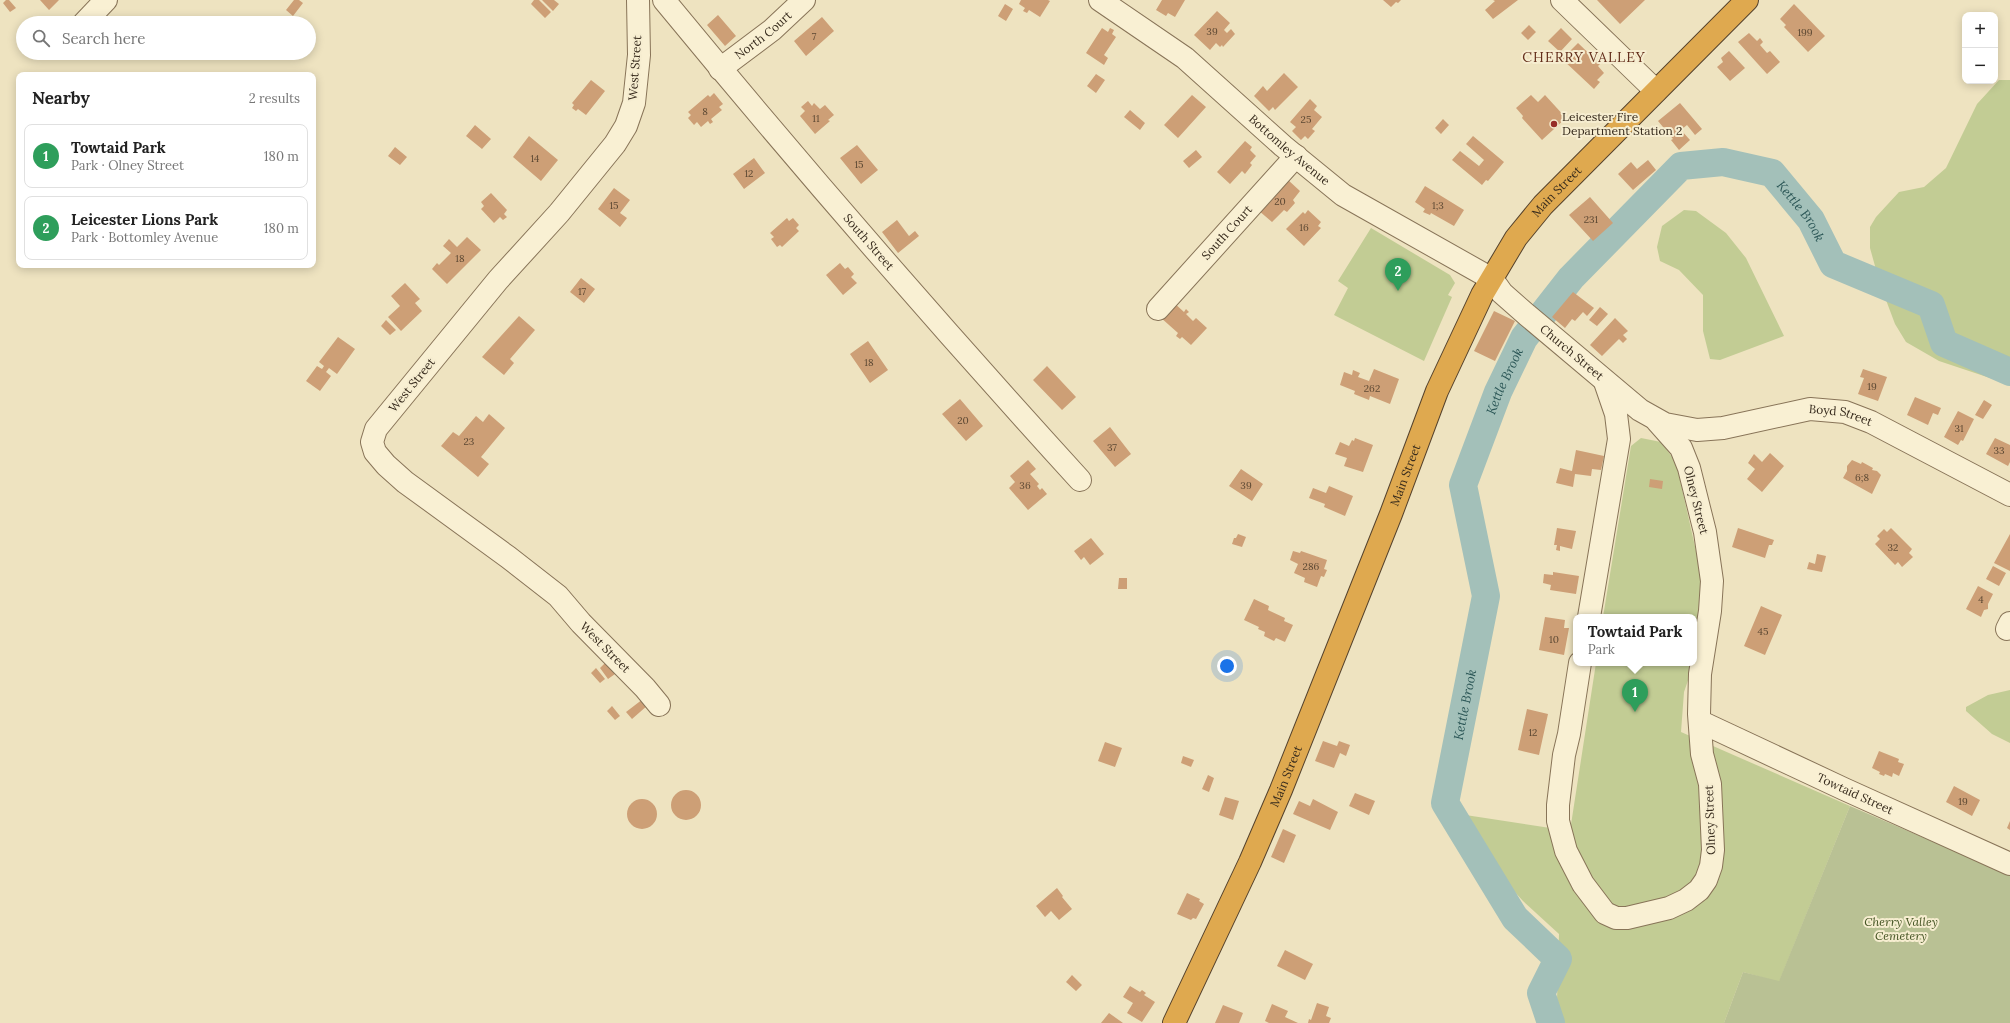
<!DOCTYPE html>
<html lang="en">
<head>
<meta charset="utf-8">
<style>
	body { margin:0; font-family:Lora,serif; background:#f6f6f6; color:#222 }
	.controls { position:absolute; right:12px; top:12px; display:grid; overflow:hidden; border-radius:8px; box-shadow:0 2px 10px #0003 }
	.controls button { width:36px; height:36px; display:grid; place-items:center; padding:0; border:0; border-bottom:1px solid #e0e0e0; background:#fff; color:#222; font:20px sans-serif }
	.you { position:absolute; left:1227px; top:666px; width:14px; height:14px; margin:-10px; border:3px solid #fff; border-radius:50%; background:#1a73e8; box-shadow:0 0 0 6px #1a73e833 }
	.badge { display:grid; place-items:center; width:26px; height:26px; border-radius:50%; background:#972d27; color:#fff; font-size:13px; font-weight:700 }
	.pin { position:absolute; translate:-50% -33px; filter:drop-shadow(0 1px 2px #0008) }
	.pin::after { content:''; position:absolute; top:21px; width:14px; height:12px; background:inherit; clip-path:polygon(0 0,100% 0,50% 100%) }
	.popup { position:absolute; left:1573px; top:614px; width:124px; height:52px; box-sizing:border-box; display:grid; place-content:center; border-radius:8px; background:#fff; filter:drop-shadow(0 1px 3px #0005); font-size:13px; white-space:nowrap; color:#767676 }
	.popup b { font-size:15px; color:#222 }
	.popup::after { content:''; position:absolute; left:50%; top:100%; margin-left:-8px; border:8px solid transparent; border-top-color:#fff }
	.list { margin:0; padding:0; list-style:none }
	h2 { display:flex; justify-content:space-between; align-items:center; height:52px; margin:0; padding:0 16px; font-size:17px }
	h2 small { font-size:13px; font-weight:400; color:#767676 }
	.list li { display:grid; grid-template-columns:26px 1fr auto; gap:12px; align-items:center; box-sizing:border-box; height:64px; margin:0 8px 8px; padding:0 8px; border:1px solid #e0e0e0; border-radius:8px }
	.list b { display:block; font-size:15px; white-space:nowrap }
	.list p { margin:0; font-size:13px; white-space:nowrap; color:#767676 }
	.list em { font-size:13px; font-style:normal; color:#767676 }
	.icon { flex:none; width:22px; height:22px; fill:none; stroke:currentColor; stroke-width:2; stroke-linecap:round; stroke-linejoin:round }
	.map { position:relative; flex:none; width:2010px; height:1023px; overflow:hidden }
	.search { position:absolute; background:#fff; box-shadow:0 2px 10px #0003; left:16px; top:16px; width:300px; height:44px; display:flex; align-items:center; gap:10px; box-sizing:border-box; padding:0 14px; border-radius:22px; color:#767676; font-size:15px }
	.panel { position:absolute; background:#fff; box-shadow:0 2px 10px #0003; left:16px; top:72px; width:300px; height:196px; border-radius:8px }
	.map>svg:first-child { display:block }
	.green { fill:#c2cc94 }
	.cemetery { fill:#b9c194 }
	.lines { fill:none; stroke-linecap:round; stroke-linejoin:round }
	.river { stroke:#a3c0b9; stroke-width:28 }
	.building { fill:#cd9f76 }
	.minor-casing { stroke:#887458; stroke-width:24 }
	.highway-casing { stroke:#55422c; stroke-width:24 }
	.minor { stroke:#f9f0d3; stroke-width:22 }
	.highway { stroke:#dfa94f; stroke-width:22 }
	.poi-dot { fill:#972d27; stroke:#f6edd0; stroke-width:1.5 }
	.labels { text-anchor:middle; stroke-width:4; stroke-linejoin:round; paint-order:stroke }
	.number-label { font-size:10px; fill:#5c4833 }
	.street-label { font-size:12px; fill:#372b1d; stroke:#f6edd0 }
	.poi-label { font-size:12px; fill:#372b1d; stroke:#f6edd0; text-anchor:start }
	.park-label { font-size:12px; font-style:italic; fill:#445423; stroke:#f6edd0 }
	.water-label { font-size:13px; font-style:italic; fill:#2c5757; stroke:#f6edd0 }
	.quarter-label { font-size:14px; letter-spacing:1px; fill:#642f1c; stroke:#f6edd0 }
</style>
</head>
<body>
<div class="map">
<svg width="2010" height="1023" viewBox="0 0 2010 1023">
	<rect width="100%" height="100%" fill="#eee3c0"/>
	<!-- green -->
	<path class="green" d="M1999,80H2010V386L2002,382L1939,361L1906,342L1895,324L1880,284L1870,248V227L1876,217L1899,192L1924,187L1946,168L1977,104Z
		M1684,210L1696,211L1726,233L1746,258L1784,336L1720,360L1710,359L1703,331V295L1679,270L1660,261L1657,247L1662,226Z
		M1371,228L1450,275L1455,283L1448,295L1452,297L1424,361L1334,315L1348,288L1338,281Z
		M1641,438L1661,442L1676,462L1705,591L1694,662V617H1603L1631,446Z
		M1596,663H1694L1684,692L1681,732L1850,806L1779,982L1743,972L1724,1023H1562L1557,1000L1559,934L1523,901L1482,856L1459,814L1570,831Z
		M2010,690V743L1992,734L1966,711V707L1988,695Z"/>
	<!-- cemetery -->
	<path class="cemetery" d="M1850,806L2010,875V1023H1724L1743,972L1779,981Z"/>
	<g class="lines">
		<!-- river -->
		<path class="river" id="s1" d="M1551,1023L1541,993L1558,959L1515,918L1445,803L1486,596L1463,485L1498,392L1524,338L1571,278L1681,166L1723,162L1772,173L1811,220L1833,264L1931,305L1944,343L2010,372"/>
	</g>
	<!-- building -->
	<path class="building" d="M6,0H9L16,8L10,12L3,3Z
		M40,0H59L49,10Z
		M294,0H299L303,3L293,16L286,10Z
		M534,0H539L551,12L545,18L531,4Z
		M542,0H554L559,4L553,11Z
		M1021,0H1048L1050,1L1040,17L1029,10L1027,13L1023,11L1025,8L1019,4Z
		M1162,0H1185L1175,17L1168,13L1166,16L1156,10Z
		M1383,0H1401L1398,3L1396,2L1391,7Z
		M1493,0H1518L1493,19L1485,10L1495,1Z
		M1597,0H1645L1620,24Z
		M1005,4L1013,9L1006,21L998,16Z
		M1794,4L1825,36L1808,52L1784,27L1786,25L1780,19Z
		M1217,11L1230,23L1224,30L1227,33L1231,29L1235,34L1223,47L1222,45L1220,47L1216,43L1210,50L1194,35Z
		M718,15L736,36L725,46L707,25Z
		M822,17L834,31L806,56L794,41Z
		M1529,25L1536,32L1528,40L1521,33Z
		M1102,28L1108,32L1110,28L1114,30L1112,34L1116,37L1104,55L1108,58L1104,65L1086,53Z
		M1561,28L1572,39L1560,52L1548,41Z
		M1749,33L1757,41L1760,38L1763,42L1760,45L1767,53L1770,51L1780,62L1767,74L1738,42Z
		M1578,43L1600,64L1598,66L1604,73L1597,80L1600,82L1594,89L1562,59Z
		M1729,51L1745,68L1730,81L1717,67L1723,62L1721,58Z
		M1284,73L1298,87L1275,110L1273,107L1269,111L1254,96L1263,86L1267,91Z
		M1096,74L1105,80L1096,93L1087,86Z
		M591,80L605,91L586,115L578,109L576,111L572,108L574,105L572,103Z
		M714,93L723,104L719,107L722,110L711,119L713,122L710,124L708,121L701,127L697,122L694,125L688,118L691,115L688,112L708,95L710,97Z
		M1192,95L1206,107L1178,138L1164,125Z
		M1531,95L1538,102L1545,95L1566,118L1542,140L1522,118L1523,116L1516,108Z
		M1310,99L1317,106L1314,110L1322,117L1312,129L1315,131L1308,139L1305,136L1301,140L1292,131L1296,127L1290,122Z
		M808,101L812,106L814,103L820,109L825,105L834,115L828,120L830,121L815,134L800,116L805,111L801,107Z
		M1680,103L1702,129L1695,135L1687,125L1681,130L1690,140L1679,150L1671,140L1673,139L1658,121Z
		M1130,110L1145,123L1140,130L1124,117Z
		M1443,119L1449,125L1441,134L1435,128Z
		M475,125L491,139L482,149L466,136Z
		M529,136L558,160L541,181L513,157Z
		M1473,136L1504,162L1488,181L1486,180L1482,185L1452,160L1460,151L1479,166L1484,160L1466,144Z
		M1245,141L1252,147L1250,150L1256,156L1250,163L1252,165L1245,174L1242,171L1230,184L1217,172Z
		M857,145L878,170L861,184L840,158Z
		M395,147L407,157L400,165L388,156Z
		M1196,150L1202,157L1189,168L1183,161Z
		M754,158L765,173L744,189L733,174Z
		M1648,160L1656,170L1633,190L1618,174L1631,162L1637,169Z
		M1287,179L1300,191L1293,200L1295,203L1287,212L1284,210L1272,222L1258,210Z
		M1425,186L1464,210L1454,226L1431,213L1430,215L1423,212L1425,209L1415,202Z
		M614,188L630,200L620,213L627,218L620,227L598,209Z
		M491,193L507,210L504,214L507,217L503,220L500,217L494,223L481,209L484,206L481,202Z
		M1590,197L1613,223L1593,241L1569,215Z
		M1308,210L1321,222L1318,226L1321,228L1304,246L1286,229L1303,212L1305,214Z
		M787,218L789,221L793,218L799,225L796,228L799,231L782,247L780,245L777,247L771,239L774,237L770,233Z
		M897,220L909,236L915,231L919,236L898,253L882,232Z
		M467,237L481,250L447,284L432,269L437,263L439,265L451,253L443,246L449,239L457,247Z
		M840,263L845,269L848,267L854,274L851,277L857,283L843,295L826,275Z
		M581,278L595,289L584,303L570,292Z
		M405,283L420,299L415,303L422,311L401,331L388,317L400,306L391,296Z
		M1573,292L1594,308L1587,316L1583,312L1575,321L1572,319L1565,328L1552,317Z
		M1173,302L1184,312L1186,309L1189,312L1186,314L1193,321L1196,318L1207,328L1191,345L1182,337L1180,339L1176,336L1178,333L1160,317Z
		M1600,307L1608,314L1597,326L1589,320Z
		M1494,311L1515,321L1495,361L1474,351Z
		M519,316L535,330L510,359L514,363L504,375L482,357Z
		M1615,318L1628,331L1623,335L1627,339L1623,343L1619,339L1602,356L1590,345Z
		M386,320L396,330L390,335L381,326Z
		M338,337L355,349L337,374L329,368L326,372L331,376L320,391L306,381L317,366L322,369L324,366L319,362Z
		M868,341L888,370L870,383L850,354Z
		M1047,366L1076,397L1062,410L1033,380Z
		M1374,369L1399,379L1390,404L1370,396L1369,400L1354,394L1355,391L1340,385L1344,372L1352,375L1353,370L1360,373L1358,377L1369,381Z
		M1863,369L1887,377L1878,401L1858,394L1864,378L1860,377Z
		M1915,397L1941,408L1938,415L1933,413L1928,425L1907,415Z
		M960,399L983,426L966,441L942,414Z
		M1984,400L1992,405L1983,419L1975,415Z
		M1958,411L1974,419L1963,441L1961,440L1958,445L1944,437Z
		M489,414L505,428L481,457L489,464L478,477L441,446L453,432L459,436L476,416L483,422Z
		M1110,427L1131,454L1115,467L1093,441Z
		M1355,438L1373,445L1363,472L1344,466L1347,458L1335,454L1340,442L1349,446L1352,440L1354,441Z
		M1995,438L2010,445V462L2008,466L1986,454Z
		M1576,450L1604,456L1601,470L1592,469L1591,476L1575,474L1573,487L1556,483L1560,468L1572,471Z
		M1770,453L1784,466L1762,492L1747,479L1755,469L1748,463L1754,454L1762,462Z
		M1028,460L1036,469L1030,474L1039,484L1037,486L1040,490L1042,488L1047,494L1028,510L1009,488L1015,482L1010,476Z
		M1852,460L1861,464L1862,462L1873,468L1872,470L1877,471L1881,475L1872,494L1843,478L1847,471V466Z
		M1241,469L1263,484L1252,501L1229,486Z
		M1650,479L1663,481L1662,489L1649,487Z
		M1329,486L1353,496L1345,516L1324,507L1325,504L1309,498L1313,488L1326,493Z
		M1557,528L1576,531L1572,549L1560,546V551L1556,550L1557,545H1554Z
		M1738,528L1774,540L1772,545H1769L1765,558L1732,547Z
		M1891,528L1912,549L1909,553L1913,557L1902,567L1898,562L1895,565L1875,544L1880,539L1877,536L1884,529L1887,532Z
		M1238,534L1246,537L1242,547L1232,544L1234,538H1236Z
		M2010,534V571L1994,563Z
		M1091,538L1104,554L1090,565L1084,557L1081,560L1074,551Z
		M1293,551L1300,553L1301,551L1327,560L1324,569L1327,570L1324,577L1321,576L1317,587L1304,582L1305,578L1294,573L1298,564L1290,560Z
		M1817,554L1826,556L1822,572L1807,569L1809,562L1815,564Z
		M1993,566L2006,573L1999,586L1986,579Z
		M1553,572L1579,576L1576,594L1550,590L1551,585L1543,583L1544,574L1553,575Z
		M1119,578H1127V589H1118Z
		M1978,586L1993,594L1988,604V609L1984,610L1981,617L1966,609Z
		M1254,599L1269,606L1268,610L1285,618L1284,621L1293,625L1285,642L1276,638L1274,641L1264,636L1265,632L1258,629L1259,627L1244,620Z
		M1761,606L1782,615L1765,655L1744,646Z
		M1545,617L1565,620L1564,628H1569L1564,655L1539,650Z
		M605,663L615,674L608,679L600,668Z
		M596,668L605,679L600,683L591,673Z
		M643,699L648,705L632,719L626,712Z
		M612,706L620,716L615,720L607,711Z
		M1527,709L1548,714L1539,755L1518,750Z
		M1323,741L1337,746L1339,741L1350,745L1346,756L1340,753L1334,768L1315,761Z
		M1105,742L1122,748L1115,767L1098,761Z
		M1879,751L1899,759L1898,762L1904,764L1899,776L1893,773L1892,777L1885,774L1884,776L1879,774L1880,772L1872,768Z
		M1183,756L1194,760L1191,767L1181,763Z
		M1208,775L1214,778L1209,792L1202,789Z
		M1954,786L1980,800L1972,816L1946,802Z
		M671 805a15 15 0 1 1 30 0a15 15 0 1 1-30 0Z
		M1355,793L1375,801L1369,815L1349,806Z
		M1225,797L1239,801L1233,820L1219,815Z
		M627 814a15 15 0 1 1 30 0a15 15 0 1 1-30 0Z
		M1313,799L1338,812L1330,830L1293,814L1299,801L1310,806Z
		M2010,821V830L2007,828Z
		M1283,829L1296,835L1284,863L1271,857Z
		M1057,888L1063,896L1062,897L1072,909L1059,920L1051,911L1045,917L1036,906Z
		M1187,893L1200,899L1199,901L1204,904L1196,919L1193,918L1191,920L1177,914Z
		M1285,950L1313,964L1305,980L1277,966Z
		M1072,975L1082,985L1076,991L1066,982Z
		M1130,986L1140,992L1142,990L1146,993L1144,995L1155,1002L1142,1022L1127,1013L1133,1003L1123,997Z
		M1317,1003L1329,1007L1326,1016L1331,1018L1329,1023H1308L1309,1019L1311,1020Z
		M1272,1004L1288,1011L1285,1017L1298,1023H1269L1265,1021Z
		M1223,1005L1243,1013L1239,1023H1215Z
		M1109,1013L1123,1023H1101Z"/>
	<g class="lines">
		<defs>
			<g id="minor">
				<path id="s2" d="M638,0L639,55L634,103L626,126L615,144L559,213L498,280L376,429L372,442L375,452L386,465L405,482L508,557L558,596L581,623L645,688L659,705"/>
				<path id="s3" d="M664,0C799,164 937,323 1080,480"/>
				<path id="s4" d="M1100,0L1185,58L1283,146L1343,195L1492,279L1502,293L1527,315L1640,410L1665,424L1697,430L1723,428L1810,409L1845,412L1871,422L2010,495"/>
				<path d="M1562,0L1656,91"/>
				<path d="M84,23L106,0"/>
				<path id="s5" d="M720,69L772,30L804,0"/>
				<path id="s6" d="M1158,309L1296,156"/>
				<path d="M1589,617L1619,439L1616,414L1605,382"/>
				<path d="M2007,629L2010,623"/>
				<path d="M1580,663L1569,734L1564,755L1558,805V821L1566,851L1583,884L1605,913L1616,918H1627L1669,908L1686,900L1699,890L1706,880L1711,866L1713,850L1710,784L1702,754L1699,714L1700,674L1710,611L1712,581L1705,532L1689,468L1681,448L1657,421"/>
				<path id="s7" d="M1701,722L1844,789L2010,864"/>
			</g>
			<g id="highway">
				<path id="s8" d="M1174,1023L1250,862L1281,790L1391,514L1437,391L1482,295L1516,238L1543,205L1747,0"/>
			</g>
		</defs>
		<!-- minor casing -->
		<use href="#minor" class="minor-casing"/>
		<!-- highway casing -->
		<use href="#highway" class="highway-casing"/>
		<!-- minor -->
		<use href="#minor" class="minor"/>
		<!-- highway -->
		<use href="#highway" class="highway"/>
	</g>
	<!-- markers -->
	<circle class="poi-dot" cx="1554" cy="124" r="4"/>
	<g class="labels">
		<!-- number labels -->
		<g class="number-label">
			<text x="1212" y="35">39</text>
			<text x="1805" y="36">199</text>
			<text x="814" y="40">7</text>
			<text x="705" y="115">8</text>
			<text x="816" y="122">11</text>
			<text x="1306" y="123">25</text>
			<text x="535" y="162">14</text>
			<text x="859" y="168">15</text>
			<text x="749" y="177">12</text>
			<text x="1280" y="205">20</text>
			<text x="614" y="209">15</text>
			<text x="1438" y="209">1;3</text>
			<text x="1591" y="223">231</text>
			<text x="1304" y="231">16</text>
			<text x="460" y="262">18</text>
			<text x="582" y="295">17</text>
			<text x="869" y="366">18</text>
			<text x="1872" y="390">19</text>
			<text x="1372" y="392">262</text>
			<text x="963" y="424">20</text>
			<text x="1959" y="432">31</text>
			<text x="469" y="445">23</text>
			<text x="1112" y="451">37</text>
			<text x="1999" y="454">33</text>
			<text x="1862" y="481">6;8</text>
			<text x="1025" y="489">36</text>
			<text x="1246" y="489">39</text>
			<text x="1893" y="551">32</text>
			<text x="1311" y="570">286</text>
			<text x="1981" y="603">4</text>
			<text x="1763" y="635">45</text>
			<text x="1554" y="643">10</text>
			<text x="1533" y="736">12</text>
			<text x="1963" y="805">19</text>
		</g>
		<!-- street labels -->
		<g class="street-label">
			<text dy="4" stroke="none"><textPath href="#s5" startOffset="55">North Court</textPath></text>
			<text transform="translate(635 68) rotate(-86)" y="4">West Street</text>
			<text dy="4" stroke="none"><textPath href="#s4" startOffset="242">Bottomley Avenue</textPath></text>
			<text dy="4" stroke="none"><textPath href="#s8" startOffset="919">Main Street</textPath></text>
			<text dy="4" stroke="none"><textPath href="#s6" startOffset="103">South Court</textPath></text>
			<text dy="4" stroke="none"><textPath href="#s3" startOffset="317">South Street</textPath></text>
			<text dy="4" stroke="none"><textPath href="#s4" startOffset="592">Church Street</textPath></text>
			<text transform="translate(412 385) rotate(-51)" y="4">West Street</text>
			<text dy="4" stroke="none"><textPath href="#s4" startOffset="889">Boyd Street</textPath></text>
			<text dy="4" stroke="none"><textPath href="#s8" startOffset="595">Main Street</textPath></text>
			<text transform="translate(1696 500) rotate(76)" y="4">Olney Street</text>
			<text dy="4" stroke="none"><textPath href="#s2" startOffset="848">West Street</textPath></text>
			<text dy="4" stroke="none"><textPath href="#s8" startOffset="271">Main Street</textPath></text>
			<text dy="4" stroke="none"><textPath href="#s7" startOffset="170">Towtaid Street</textPath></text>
			<text transform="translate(1710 820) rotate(-92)" y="4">Olney Street</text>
		</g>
		<!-- poi labels -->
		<g class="poi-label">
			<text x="1562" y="121">Leicester Fire<tspan x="1562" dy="14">Department Station 2</tspan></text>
		</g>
		<!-- park labels -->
		<g class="park-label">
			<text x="1901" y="926">Cherry Valley<tspan x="1901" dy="14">Cemetery</tspan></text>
		</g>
		<!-- water labels -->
		<g class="water-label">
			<text dy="5" stroke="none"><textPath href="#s1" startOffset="1121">Kettle Brook</textPath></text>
			<text dy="5" stroke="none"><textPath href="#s1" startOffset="700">Kettle Brook</textPath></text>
			<text dy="5" stroke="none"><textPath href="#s1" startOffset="364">Kettle Brook</textPath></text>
		</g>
		<!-- quarter labels -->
		<g class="quarter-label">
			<text x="1584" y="62">CHERRY VALLEY</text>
		</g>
	</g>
</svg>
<div class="controls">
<button>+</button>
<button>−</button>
</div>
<div class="you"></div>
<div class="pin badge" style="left:1635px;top:712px;background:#2e9e5b">1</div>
<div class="popup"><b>Towtaid Park</b>Park</div>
<div class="pin badge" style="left:1398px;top:291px;background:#2e9e5b">2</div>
<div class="search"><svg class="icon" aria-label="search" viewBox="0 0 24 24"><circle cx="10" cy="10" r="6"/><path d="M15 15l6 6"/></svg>Search here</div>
<section class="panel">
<h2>Nearby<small>2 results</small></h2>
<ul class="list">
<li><span class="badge" style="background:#2e9e5b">1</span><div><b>Towtaid Park</b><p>Park · Olney Street</p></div><em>180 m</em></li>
<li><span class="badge" style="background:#2e9e5b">2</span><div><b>Leicester Lions Park</b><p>Park · Bottomley Avenue</p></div><em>180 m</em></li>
</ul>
</section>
</div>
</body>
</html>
